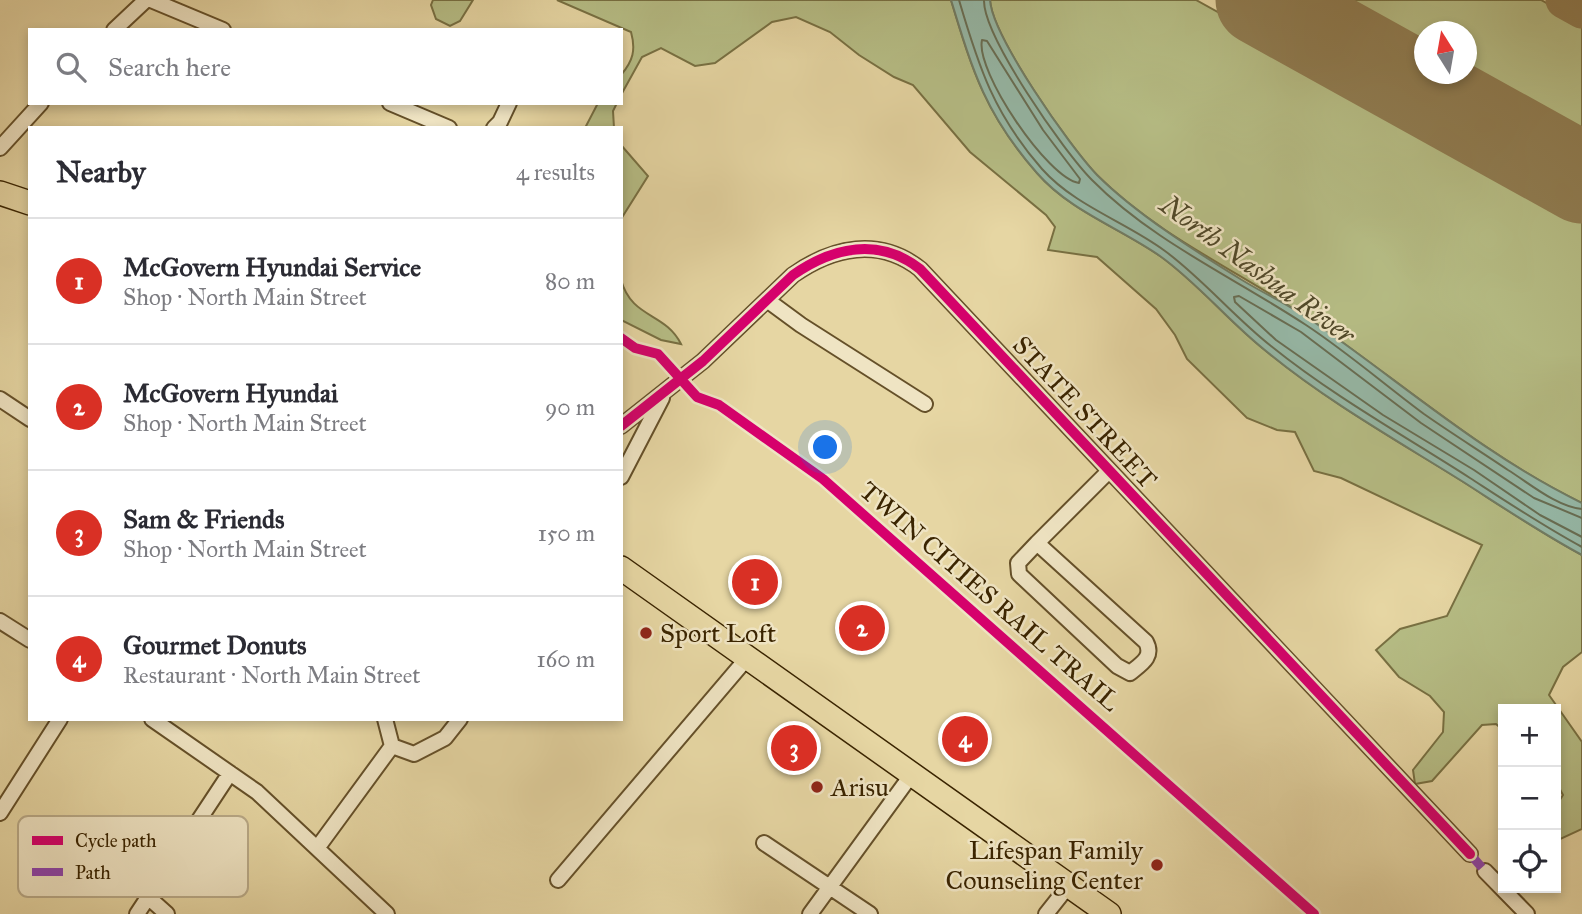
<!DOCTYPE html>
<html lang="en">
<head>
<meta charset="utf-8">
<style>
	body { margin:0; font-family:"IM FELL Great Primer",serif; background:#f2f2f3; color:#2b2b33 }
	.controls { position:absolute; right:21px; bottom:21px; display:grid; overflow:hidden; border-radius:0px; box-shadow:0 4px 10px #0003 }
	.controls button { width:63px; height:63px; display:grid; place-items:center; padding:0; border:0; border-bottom:2px solid #e1e1e2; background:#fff; color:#2b2b33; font:35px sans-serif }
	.compass { position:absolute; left:1414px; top:21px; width:63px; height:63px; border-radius:50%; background:#fff; box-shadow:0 4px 10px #0003; rotate:349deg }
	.you { position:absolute; left:826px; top:448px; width:24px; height:24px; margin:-18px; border:5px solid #fff; border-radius:50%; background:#1a73e8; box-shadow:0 0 0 10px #1a73e833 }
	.badge { display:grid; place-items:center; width:46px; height:46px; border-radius:50%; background:#d93025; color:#fff; font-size:23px; font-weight:700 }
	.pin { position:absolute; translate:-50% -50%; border:4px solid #fff; box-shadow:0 2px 7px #0006 }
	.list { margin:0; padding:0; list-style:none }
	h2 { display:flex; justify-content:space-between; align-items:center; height:91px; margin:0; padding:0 28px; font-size:30px }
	h2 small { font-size:23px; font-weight:400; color:#7c7c81 }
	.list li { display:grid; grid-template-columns:46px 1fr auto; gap:21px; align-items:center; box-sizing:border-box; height:126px; padding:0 28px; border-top:2px solid #e1e1e2 }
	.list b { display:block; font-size:26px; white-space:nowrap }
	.list p { margin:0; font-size:23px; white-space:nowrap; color:#7c7c81 }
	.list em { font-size:23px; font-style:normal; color:#7c7c81 }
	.icon { flex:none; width:38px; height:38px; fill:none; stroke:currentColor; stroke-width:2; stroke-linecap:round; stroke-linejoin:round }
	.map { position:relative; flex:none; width:1582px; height:914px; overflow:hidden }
	.search { position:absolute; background:#fff; box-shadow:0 4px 10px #0003; left:28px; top:28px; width:595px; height:77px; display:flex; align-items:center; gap:18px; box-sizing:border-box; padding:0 24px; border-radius:0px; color:#7c7c81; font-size:26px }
	.panel { position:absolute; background:#fff; box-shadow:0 4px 10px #0003; left:28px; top:126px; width:595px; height:595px; border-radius:0px }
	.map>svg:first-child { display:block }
	.green { fill:#b6bd85; stroke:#787042; stroke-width:2 }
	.water { fill:#96b9a8; stroke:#717d65; stroke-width:2 }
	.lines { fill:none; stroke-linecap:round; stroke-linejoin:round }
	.shore { stroke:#686e54; stroke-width:2 }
	.taxiway { stroke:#907d52; stroke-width:37 }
	.runway { stroke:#907d52; stroke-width:91 }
	.minor-casing { stroke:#655029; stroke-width:18 }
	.trunk-casing { stroke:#3a2400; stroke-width:26 }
	.minor { stroke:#efe4c3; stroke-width:14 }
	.trunk { stroke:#e6d6a3; stroke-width:23 }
	.quiet { stroke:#8e44ad; stroke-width:9; stroke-dasharray:18 9; stroke-linecap:butt }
	.cycleway-casing { stroke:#efe4c3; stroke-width:15 }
	.cycleway { stroke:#d6006c; stroke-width:10 }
	.poi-dot { fill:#8f2418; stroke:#efe4c3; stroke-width:2.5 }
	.labels { text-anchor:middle; stroke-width:5; stroke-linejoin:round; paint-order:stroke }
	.street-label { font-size:26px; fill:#3a2400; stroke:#efe4c3 }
	.poi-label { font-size:26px; fill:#3a2400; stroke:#efe4c3; text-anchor:start }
	.water-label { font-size:28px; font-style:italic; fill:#51492a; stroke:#efe4c3 }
	.key { fill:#efe4c3; stroke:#b9aa88; stroke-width:2 }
	.key-label { font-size:19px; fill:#3a2400 }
</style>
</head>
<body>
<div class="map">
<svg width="1582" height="914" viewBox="0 0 1582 914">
	<rect width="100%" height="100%" fill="#e6d6a3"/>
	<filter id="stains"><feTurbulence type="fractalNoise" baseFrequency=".00286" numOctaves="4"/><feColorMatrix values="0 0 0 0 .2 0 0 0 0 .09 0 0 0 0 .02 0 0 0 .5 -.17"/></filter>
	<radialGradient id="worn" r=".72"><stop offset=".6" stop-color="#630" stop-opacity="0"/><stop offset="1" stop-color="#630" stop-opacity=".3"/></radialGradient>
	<!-- green -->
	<path class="green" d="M433,0H473L460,21L450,26L436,19L431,5Z
		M557,0H951C973,73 986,115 1037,173C1070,211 1120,228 1160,256C1198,283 1229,322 1266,351C1328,402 1398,441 1465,483C1504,508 1541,533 1582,555V652L1563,667L1549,695L1582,742V829L1556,841V806L1563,795L1556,782V709H1503V730L1496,724L1482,725L1432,781L1415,784L1413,770L1443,732L1444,712L1430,696L1399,677L1376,650L1400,629L1447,616L1482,545L1341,478L1314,471L1295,432L1277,430L1247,418L1187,359L1175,335L1156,309L1097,257L1048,250L1055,227L1046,215L970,152L913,85L894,77L859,55L830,32L796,17L772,22L715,63L695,66L661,48L642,57L621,95V75C633,61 636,50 631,32Z
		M990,0H1196L1582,214V503C1483,455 1401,382 1311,320C1240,272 1158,236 1097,175C1070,147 992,36 990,0Z
		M1325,0H1541L1582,23V143L1458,74H1466V32H1424V55Z
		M598,103H617L613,111L614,128H585Z
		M621,145L648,176L621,219Z
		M621,280C632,319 665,312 681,344L661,340L621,320Z"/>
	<!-- water -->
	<path class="water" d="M951,0H990C992,36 1070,147 1097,175C1136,214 1195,251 1242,280C1265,294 1289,305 1311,320C1401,382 1483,455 1582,503V555C1541,533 1504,508 1465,483C1398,441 1328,402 1266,351C1229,322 1198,283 1160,256C1120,228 1070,211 1037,173C986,115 973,72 951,0Z"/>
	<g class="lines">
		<!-- shore -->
		<path class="shore" d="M959,0C979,68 994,114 1042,169C1075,206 1126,222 1165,251C1203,279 1234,317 1271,346C1333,396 1403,435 1470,478C1507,502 1543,526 1582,547
			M984,0C983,36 1064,152 1092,180C1152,241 1235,278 1306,325C1347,352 1385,385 1424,414C1451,433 1480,451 1508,470C1529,483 1557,507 1582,509
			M982,40L987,41L1043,130L1080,179L1079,183C1048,179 975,71 982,40Z
			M1582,518L1534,498L1421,423L1301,332L1239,296L1234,297L1235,302L1276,340L1383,415L1474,470L1540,515L1582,537"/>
		<!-- taxiway -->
		<path class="taxiway" d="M1564,0L1582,10"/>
		<!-- runway -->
		<path class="runway" d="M1261,0L1582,178"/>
		<defs>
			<path id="minor" d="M151,0L223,30
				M114,30L146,0
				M390,103L449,128
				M494,128L500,122L509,103
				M0,148L41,103
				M767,300L801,325L925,404
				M0,399L30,419
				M621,426L703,361L793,275C833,247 879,237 920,269L1470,854
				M621,477L662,398
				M1037,543L1018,563L1019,574L1117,666L1130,673C1141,664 1154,657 1146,642L1037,543L1109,471
				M0,621L30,640
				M152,719L257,792L387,914
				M385,719L392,746L414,754L445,738L460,719
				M0,813L60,719
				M764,843L870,914
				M318,847L392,746
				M1485,871L1527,914
				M558,880L748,657
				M148,897L167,914
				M137,914L230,773
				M810,914L912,774
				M1046,914L1069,885"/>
			<path id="trunk" d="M0,193L30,203
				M621,568L1109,914"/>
		</defs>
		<!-- minor casing -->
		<use href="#minor" class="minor-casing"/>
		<!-- trunk casing -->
		<use href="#trunk" class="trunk-casing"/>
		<!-- minor -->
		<use href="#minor" class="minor"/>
		<!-- trunk -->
		<use href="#trunk" class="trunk"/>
		<!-- quiet -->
		<path class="quiet" d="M1470,854L1485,871"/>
		<defs>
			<path id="cycleway" d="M621,338L635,348L658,354L697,397L719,405L823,479L1314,914
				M621,426L703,361L793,275C833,247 879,237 920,269L1470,854"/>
		</defs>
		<!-- cycleway casing -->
		<use href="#cycleway" class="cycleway-casing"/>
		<!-- cycleway -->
		<use href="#cycleway" class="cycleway"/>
	</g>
	<!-- markers -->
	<g class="poi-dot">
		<circle cx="646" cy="633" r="7"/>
		<circle cx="817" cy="787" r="7"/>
		<circle cx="1157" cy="865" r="7"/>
	</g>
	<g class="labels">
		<!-- street labels -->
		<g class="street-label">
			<text transform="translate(1085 412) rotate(47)" y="9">STATE STREET</text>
			<text transform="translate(990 596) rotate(41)" y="9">TWIN CITIES RAIL TRAIL</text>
		</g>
		<!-- poi labels -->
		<g class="poi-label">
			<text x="660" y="642">Sport Loft</text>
			<text x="831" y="796">Arisu</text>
			<text x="1143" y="859" text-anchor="end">Lifespan Family<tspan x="1143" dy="30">Counseling Center</tspan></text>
		</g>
		<!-- water labels -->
		<g class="water-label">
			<text transform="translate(1258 269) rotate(36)" y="10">North Nashua River</text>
		</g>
	</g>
	<!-- legend -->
	<rect x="18" y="816" width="230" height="81" rx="10" class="key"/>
	<rect x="32" y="836" width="31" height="9" fill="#d6006c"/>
	<rect x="32" y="868" width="31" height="8" fill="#8e44ad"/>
	<g class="key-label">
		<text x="75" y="847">Cycle path</text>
		<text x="75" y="879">Path</text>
	</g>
	<rect width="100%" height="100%" filter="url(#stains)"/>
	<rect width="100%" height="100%" fill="url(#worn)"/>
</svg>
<div class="controls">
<button>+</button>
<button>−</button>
<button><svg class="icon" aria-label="locate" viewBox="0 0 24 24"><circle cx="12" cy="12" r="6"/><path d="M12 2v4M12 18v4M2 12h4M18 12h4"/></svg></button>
</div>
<svg class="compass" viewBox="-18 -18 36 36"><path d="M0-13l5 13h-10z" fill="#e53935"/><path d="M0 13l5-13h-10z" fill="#7c7c81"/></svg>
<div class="you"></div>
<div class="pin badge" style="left:755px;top:582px">1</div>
<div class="pin badge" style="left:862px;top:628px">2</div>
<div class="pin badge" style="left:794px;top:748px">3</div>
<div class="pin badge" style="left:965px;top:739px">4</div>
<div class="search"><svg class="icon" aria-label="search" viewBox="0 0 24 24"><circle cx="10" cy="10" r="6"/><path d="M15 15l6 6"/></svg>Search here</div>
<section class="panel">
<h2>Nearby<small>4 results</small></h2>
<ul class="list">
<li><span class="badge">1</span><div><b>McGovern Hyundai Service</b><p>Shop · North Main Street</p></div><em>80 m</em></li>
<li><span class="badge">2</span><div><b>McGovern Hyundai</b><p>Shop · North Main Street</p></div><em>90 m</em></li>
<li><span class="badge">3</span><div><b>Sam &amp; Friends</b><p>Shop · North Main Street</p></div><em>150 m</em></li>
<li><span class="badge">4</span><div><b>Gourmet Donuts</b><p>Restaurant · North Main Street</p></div><em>160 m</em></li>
</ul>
</section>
</div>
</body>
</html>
